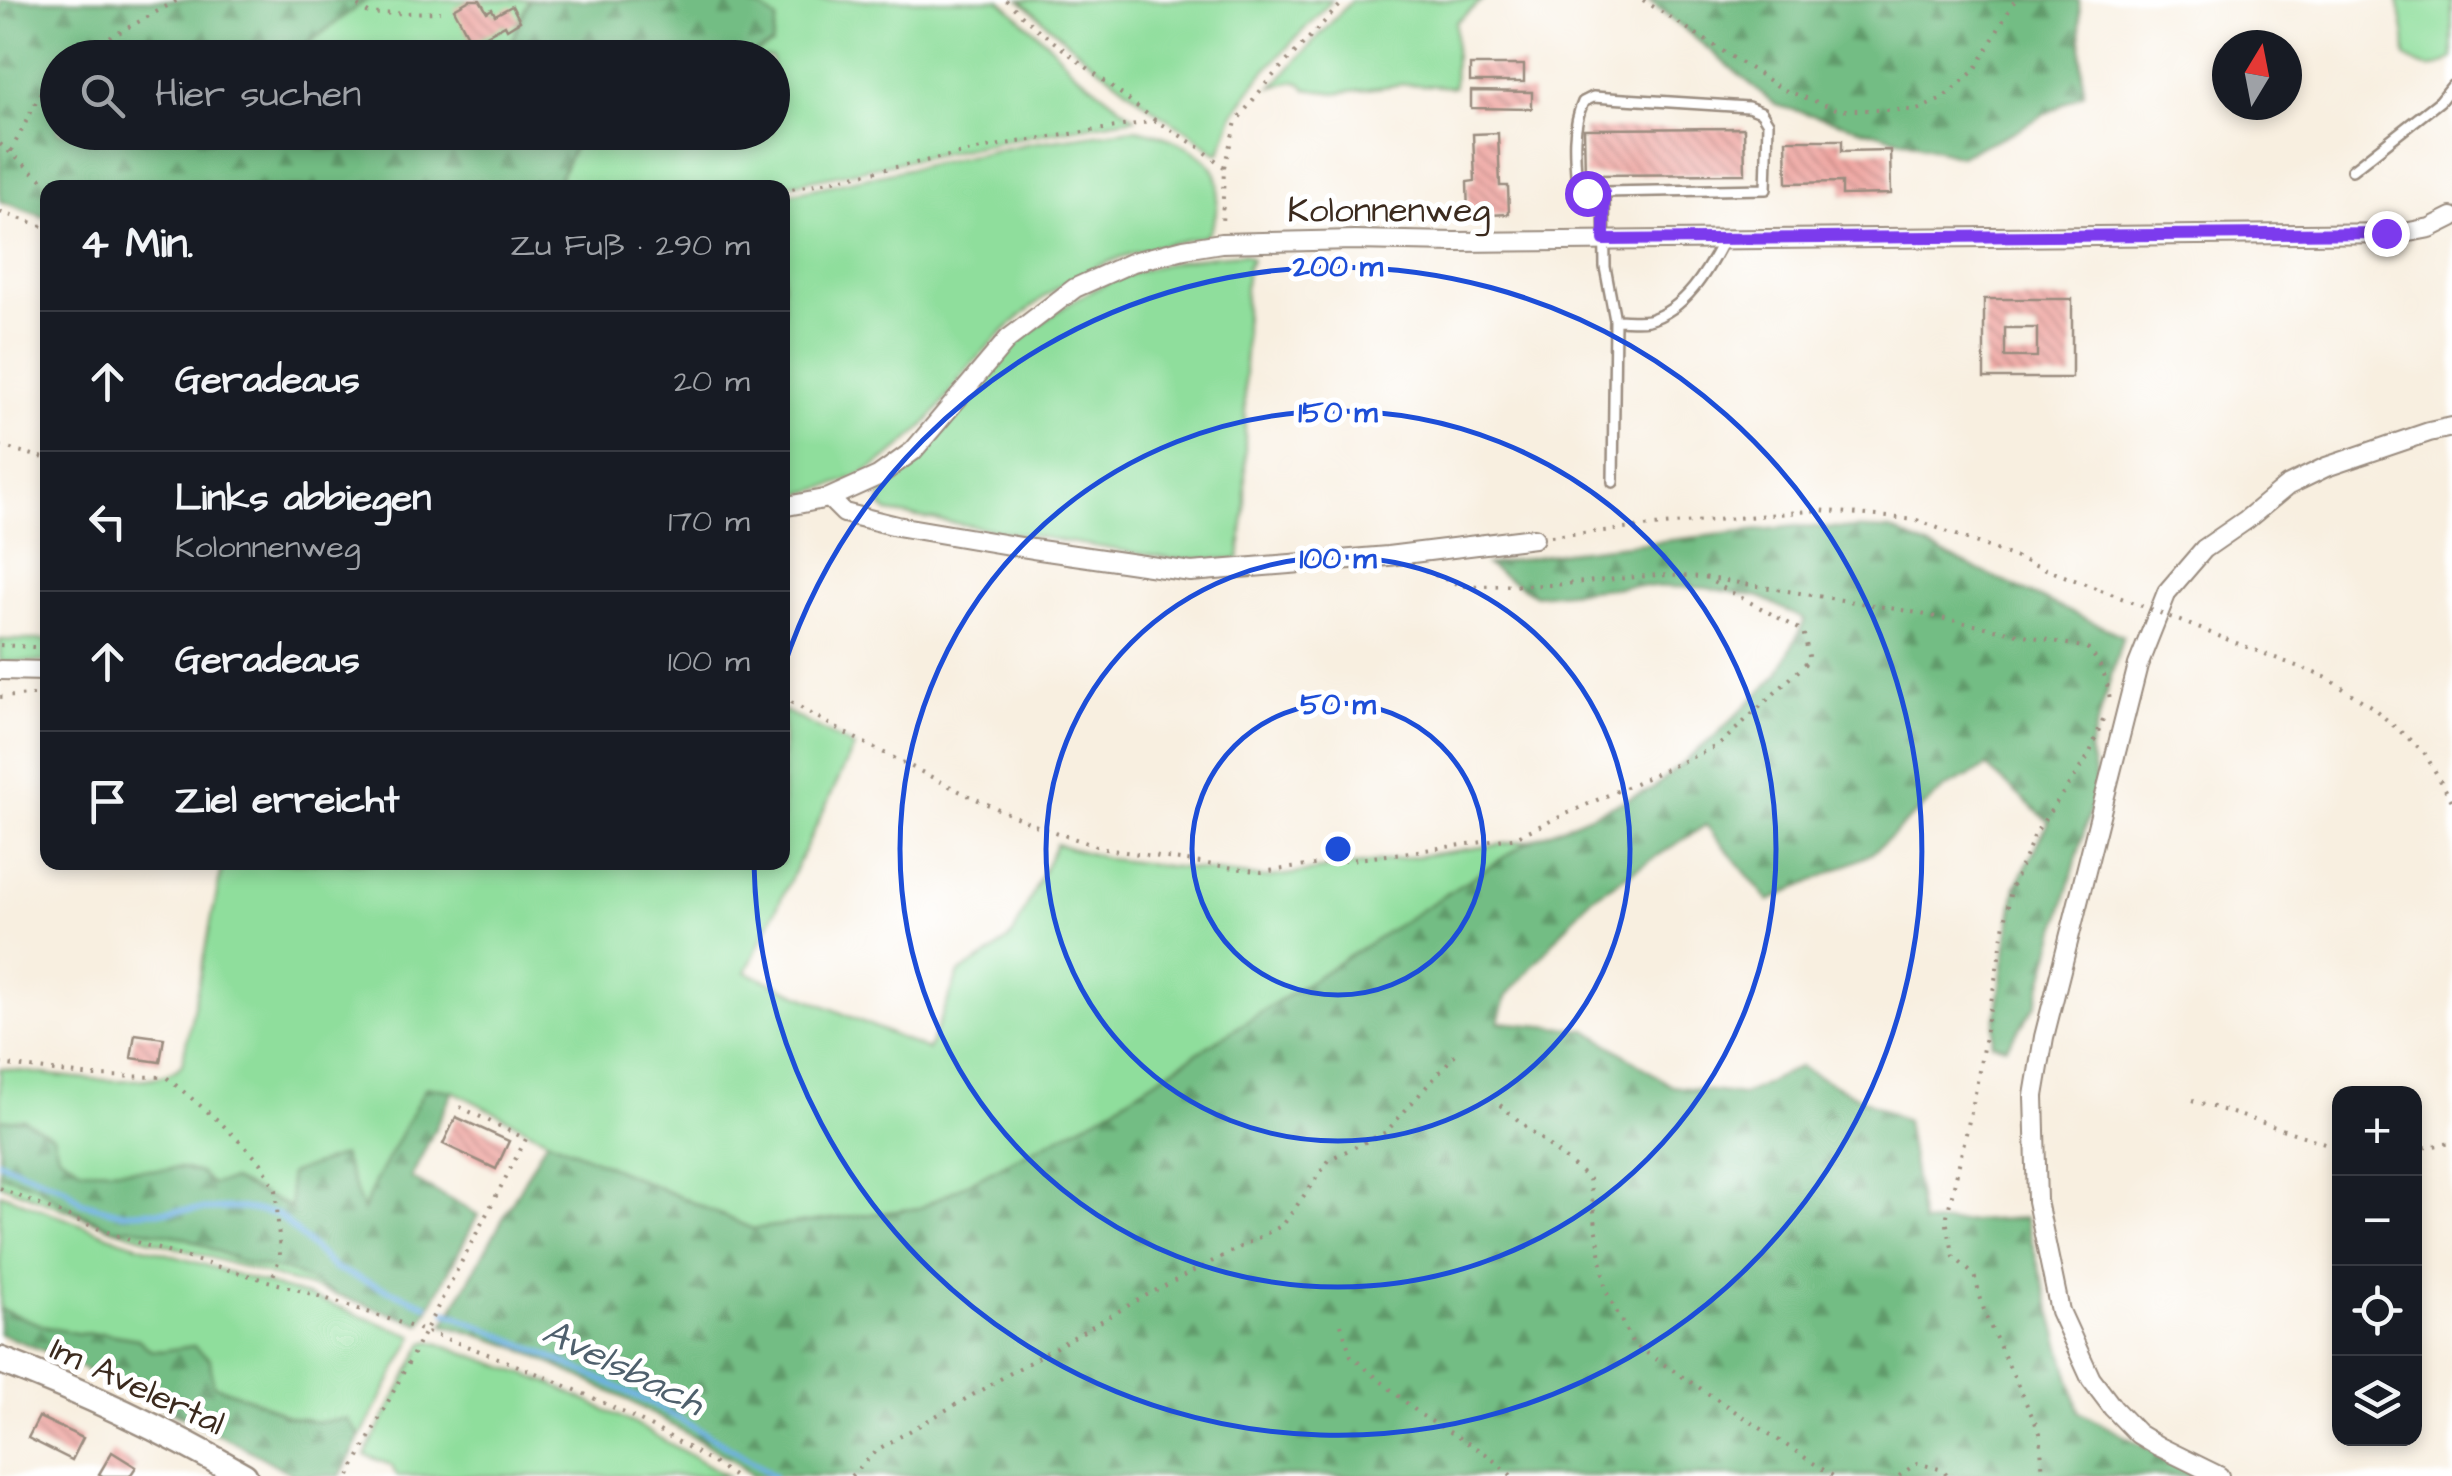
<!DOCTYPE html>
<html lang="de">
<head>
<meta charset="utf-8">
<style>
	body { margin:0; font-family:"Architects Daughter",sans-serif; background:#242831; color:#f1f3f6 }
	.controls { position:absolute; right:30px; bottom:30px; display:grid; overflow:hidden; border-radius:20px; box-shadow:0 5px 15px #0003 }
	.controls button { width:90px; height:90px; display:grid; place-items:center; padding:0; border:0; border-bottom:2px solid #363941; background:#171b24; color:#f1f3f6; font:50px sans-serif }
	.compass { position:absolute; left:2212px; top:30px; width:90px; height:90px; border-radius:50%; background:#171b24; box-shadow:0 5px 15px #0003; rotate:10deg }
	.stop { position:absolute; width:30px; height:30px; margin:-22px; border:8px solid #7c3aed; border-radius:50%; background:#fff }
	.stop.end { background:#7c3aed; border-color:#fff; box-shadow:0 2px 10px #0008 }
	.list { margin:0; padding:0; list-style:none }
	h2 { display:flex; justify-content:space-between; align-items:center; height:130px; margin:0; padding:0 40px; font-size:42px }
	h2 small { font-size:32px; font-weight:400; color:#9ea1a6 }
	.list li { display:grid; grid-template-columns:65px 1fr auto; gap:30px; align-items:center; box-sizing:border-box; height:140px; padding:0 40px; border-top:2px solid #363941 }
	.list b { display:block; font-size:38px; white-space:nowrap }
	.list p { margin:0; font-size:32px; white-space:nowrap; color:#9ea1a6 }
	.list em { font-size:32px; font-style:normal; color:#9ea1a6 }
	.icon { flex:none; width:55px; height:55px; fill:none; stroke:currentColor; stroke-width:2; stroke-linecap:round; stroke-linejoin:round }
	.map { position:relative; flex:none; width:2452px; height:1476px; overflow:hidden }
	.search { position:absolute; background:#171b24; box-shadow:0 5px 15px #0003; left:40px; top:40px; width:750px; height:110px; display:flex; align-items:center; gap:25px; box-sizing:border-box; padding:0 35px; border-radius:55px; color:#9ea1a6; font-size:38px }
	.panel { position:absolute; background:#171b24; box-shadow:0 5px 15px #0003; left:40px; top:180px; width:750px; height:690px; border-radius:20px }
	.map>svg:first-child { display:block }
	.grass { fill:#8fde9c; stroke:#65845d; stroke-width:2.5 }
	.forest { fill:url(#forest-firs); stroke:#577451; stroke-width:2.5 }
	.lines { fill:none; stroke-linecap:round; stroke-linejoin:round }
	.stream { stroke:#6eb1e3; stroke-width:6 }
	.building { fill:url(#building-back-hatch); fill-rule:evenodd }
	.service-casing { stroke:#9a8c7f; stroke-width:14 }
	.minor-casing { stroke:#9a8c7f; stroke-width:22 }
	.secondary-casing { stroke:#9a8c7f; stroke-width:30 }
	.path { stroke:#9a8c7f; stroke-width:4; stroke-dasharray:2.5 8; stroke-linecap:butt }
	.service { stroke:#fff; stroke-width:9 }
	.minor { stroke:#fff; stroke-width:18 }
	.secondary { stroke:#fff; stroke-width:25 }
	.path-bridge { stroke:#9a8c7f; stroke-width:4; stroke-dasharray:2.5 8; stroke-linecap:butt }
	.route { stroke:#7c3aed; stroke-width:12 }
	.ring { fill:none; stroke:#1d4ed8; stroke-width:5 }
	.labels { text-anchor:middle; stroke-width:10; stroke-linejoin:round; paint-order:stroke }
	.street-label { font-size:35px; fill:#3b2a1e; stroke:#fff }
	.water-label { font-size:38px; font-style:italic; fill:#4f606d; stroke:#fff }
	.centre { fill:#1d4ed8; stroke:#fff; stroke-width:5 }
	.ring-label { font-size:30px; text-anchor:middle; font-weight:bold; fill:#1d4ed8; stroke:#fff; stroke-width:10; stroke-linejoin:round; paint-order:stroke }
</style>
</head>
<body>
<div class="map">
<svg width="2452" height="1476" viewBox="0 0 2452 1476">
	<defs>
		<pattern id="forest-firs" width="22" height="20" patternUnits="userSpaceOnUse" patternTransform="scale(2.5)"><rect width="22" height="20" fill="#73bd84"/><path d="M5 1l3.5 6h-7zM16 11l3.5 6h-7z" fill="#609a6b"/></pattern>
		<pattern id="building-back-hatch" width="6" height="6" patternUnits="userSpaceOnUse" patternTransform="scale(2.5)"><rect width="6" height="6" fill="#efa7a3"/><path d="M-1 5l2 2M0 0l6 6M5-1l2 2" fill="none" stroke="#c38884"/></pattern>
	</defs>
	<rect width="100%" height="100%" fill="#fff"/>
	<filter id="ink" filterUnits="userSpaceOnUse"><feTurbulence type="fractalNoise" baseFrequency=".01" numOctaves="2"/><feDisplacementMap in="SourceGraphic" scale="20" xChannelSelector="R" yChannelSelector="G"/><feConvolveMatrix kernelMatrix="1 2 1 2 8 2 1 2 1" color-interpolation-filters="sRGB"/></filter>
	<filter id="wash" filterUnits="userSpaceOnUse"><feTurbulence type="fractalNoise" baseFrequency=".0048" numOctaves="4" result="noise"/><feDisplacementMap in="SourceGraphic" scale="40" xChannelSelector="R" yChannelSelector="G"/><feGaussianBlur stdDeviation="2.25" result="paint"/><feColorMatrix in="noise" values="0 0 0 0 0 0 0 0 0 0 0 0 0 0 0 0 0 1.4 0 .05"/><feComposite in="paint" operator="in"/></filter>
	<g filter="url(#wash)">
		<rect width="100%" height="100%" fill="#f8efe0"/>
		<!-- grass -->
		<path class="grass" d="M366,0H529L505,57L289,58Z
			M736,0H1000L1047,42L1074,71L1135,118L1029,136L777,187L555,188L580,135L585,133L772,132V58L747,57L772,45L763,9Z
			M1020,0H1332L1262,74L1234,113L1220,153H1216L1187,130L1162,116L1084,56Z
			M1352,0H1483L1456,22L1454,87L1405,84L1335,93L1306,89C1297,76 1285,84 1272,87Z
			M2398,0H2452V58C2433,71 2425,70 2406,57L2405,36Z
			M1133,129C1159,131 1215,153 1218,182C1219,189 1217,198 1217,206C1216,217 1213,227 1206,236C1147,247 1092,261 1043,298C1017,318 992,341 970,366C957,381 947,399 933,415C915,437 888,459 863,473C838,486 809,491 783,499V195L1030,143Z
			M308,133H392L369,145L318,150Z
			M1244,254L1252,259L1247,267L1245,288V509L1239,559H1172L888,512L881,506C878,477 915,463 932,444C961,410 987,370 1021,340C1089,280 1155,258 1244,254Z
			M0,640H47V662L0,661Z
			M783,710L854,747L746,972L928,1050L959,973L993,952L1013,935L1056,844L1109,859L1265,878L1531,840L1099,1116L920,1208L753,1229L547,1139L453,1091L426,1088L375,1182L363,1211L292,1208L233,1180L211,1185L200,1173L181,1168L159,1170L81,1169L58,1154L24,1119L0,1120V1068C36,1073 160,1095 182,1064L223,863L782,862Z
			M0,1173L37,1186L60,1203L114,1229L131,1228L184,1237L244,1263L291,1271L340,1296L114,1229L0,1184Z
			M0,1193L121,1240L308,1296L414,1336L356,1446L359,1434L347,1419L318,1422L286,1416L259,1402L212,1385L194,1346L161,1351L150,1350L138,1339L102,1333L80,1334L49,1328L0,1309Z
			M431,1341L547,1382L633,1423L727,1476H397L391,1465L365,1455L424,1343Z"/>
		<!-- forest -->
		<path class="forest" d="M0,0H366L289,57L58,58V132L308,133L319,150L369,145L392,133H585L580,135L555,187L48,188L47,218L0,201Z
			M529,0H736L763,9L777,20L772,45L747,57H505Z
			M1649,0H2079L2083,93L2015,131L1960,156L1776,105Z
			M1796,526L1891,530L2123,636L2089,751L2097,785L2036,1005L2006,1047L1992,1043L2016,886L2049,822L1987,767L1945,788L1871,854L1769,901L1706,825L1590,899L1506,997L1499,1022L1587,1030L1672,1086L1742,1095L1799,1067L1906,1121L1922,1224L2025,1218L2079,1412L2200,1476H752L733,1460L628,1400L514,1346L444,1325L547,1139L753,1229L920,1208L1099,1116L1531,840L1652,789L1717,734L1778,674L1805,620L1760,597L1706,588L1633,586L1535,595L1486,565L1565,552Z
			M426,1087L453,1091L411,1178L478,1215L421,1324L340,1296L291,1272L244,1263L184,1237L131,1228L114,1229L60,1203L37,1186L0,1173V1120L23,1119L53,1136L58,1154L81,1169L159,1170L181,1168L200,1173L211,1184L232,1180L291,1208L289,1174L342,1155L363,1210L375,1182Z
			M0,1309L50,1328L80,1334L102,1333L138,1339L150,1350L161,1351L193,1346L210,1359L213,1385L259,1402L286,1416L318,1422L347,1419L359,1434L356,1446L340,1476H295L242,1446L53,1354L0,1334Z"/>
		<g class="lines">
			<!-- stream -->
			<path class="stream" d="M0,1162L65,1188L81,1202L120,1213L241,1208L277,1214L335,1269L427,1305
				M446,1312C558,1359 674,1407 773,1476"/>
		</g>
		<g id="blocks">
			<!-- building -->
			<path class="building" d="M470,0H480L487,12L492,9L495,15L512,6L520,21L507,29L505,25L472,43L454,9Z
				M1470,65H1524V82H1470Z
				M1471,91L1532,92V109L1471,108Z
				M1744,128L1745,174L1585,175L1584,129Z
				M1498,133L1500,186H1508L1509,214L1468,216L1467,182L1475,181L1473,134Z
				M1786,140H1842V151L1890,150L1891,194L1842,195V182L1787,183Z
				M1984,299H2072V378H1984ZM2005,328H2037V357H2005Z
				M135,1034L164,1038L160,1062L131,1058Z
				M456,1117L509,1141L496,1169L443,1144Z
				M39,1417L83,1438L72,1460L28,1438Z
				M112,1452L136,1467L130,1476H103L99,1474Z"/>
		</g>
	</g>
	<g filter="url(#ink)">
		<use href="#blocks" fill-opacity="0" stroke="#9a8c7f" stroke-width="2.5"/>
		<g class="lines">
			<defs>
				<path id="service" d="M2352,170L2440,101L2452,86
					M1604,192L1587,193L1577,187C1575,159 1571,129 1583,102L1593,97L1748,107L1761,112L1768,123L1766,189L1604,192L1605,267L1615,320L1613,482
					M1615,320C1626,320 1638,322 1648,320C1685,310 1707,272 1724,239"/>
				<path id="minor" d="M829,498L844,513L897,526L1033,549L1191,572L1388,556L1534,538
					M782,507L829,498L878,476L913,451L1008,339L1075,288L1133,262L1184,249L1221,243L1354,240L1455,242L2404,233L2430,228L2452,217
					M0,670L48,671
					M2219,1476L2158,1446L2138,1434L2113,1408L2091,1379L2060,1311L2037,1201L2034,1096L2044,1037L2138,665L2167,592L2204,549L2246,520L2287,486L2326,467L2429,432L2452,427"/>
				<path id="secondary" d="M0,1360C84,1392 166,1431 244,1476"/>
			</defs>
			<!-- service casing -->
			<use href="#service" class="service-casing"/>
			<!-- minor casing -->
			<use href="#minor" class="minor-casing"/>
			<!-- secondary casing -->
			<use href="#secondary" class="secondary-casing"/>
			<!-- path -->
			<path class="path" d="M349,0L370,14L440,12
				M1006,0L1032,25L1156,121L1199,147L1224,167L1222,227
				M1643,0L1782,89L1839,110H1917L1942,99L1975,70L2015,0
				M73,58L178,0
				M0,144L52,188
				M11,151L53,69L58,66
				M1224,167L1236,122L1268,81L1345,0
				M782,191L1005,144L1156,121
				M0,212L48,228
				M0,446L48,459
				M1551,536L1819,510L1917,520L2101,590
				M1425,571L1462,586L1552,585L1659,575L1703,577L1902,610L2087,648C2102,665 2107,678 2110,700
				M2226,639L2325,677L2372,707L2424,752L2452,801
				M0,645L48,648
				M0,697L48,694
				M782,697L845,733L967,795L1034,825L1105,849L1262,872L1513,838L1719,745L1810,660L1803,631L1707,579
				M0,1064L92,1076L166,1077L220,1122L261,1163L276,1190L280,1256L271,1282
				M2192,1100L2340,1148
				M1500,1105L1589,1179L1606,1291L1633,1344L1833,1476
				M2414,1149L2452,1143
				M0,1188C37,1204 75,1220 113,1234C175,1256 239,1272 302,1291C445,1336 609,1391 733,1476
				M1341,1324L1351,1356L1421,1415L1486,1454L1512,1476
				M349,1476L526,1139L458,1106
				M851,1476L880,1448L1145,1296L1283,1225L1330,1159L1386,1132L1460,1049
				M1899,1476L1917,1463L1943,1470L1947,1476
				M2043,1476L2040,1433L1986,1317L1974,1275L1954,1257L1946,1220L1974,1099L2011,889L2036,832L2089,755L2105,714"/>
			<!-- service -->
			<use href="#service" class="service"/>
			<!-- minor -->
			<use href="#minor" class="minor"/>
			<!-- secondary -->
			<use href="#secondary" class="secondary"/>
			<!-- path-bridge -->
			<path class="path-bridge" d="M2101,590L2226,639"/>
		</g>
	</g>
	<g class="lines" filter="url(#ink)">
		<!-- route -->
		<path class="route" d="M1587,193L1604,192V240L2386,233"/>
	</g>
	<!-- distance rings -->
	<g class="ring">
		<circle cx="1338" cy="849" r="146"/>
		<circle cx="1338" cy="849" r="292"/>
		<circle cx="1338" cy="849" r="438"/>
		<path d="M783 669A584 584 0 1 1 754 864"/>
	</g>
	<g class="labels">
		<!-- street labels -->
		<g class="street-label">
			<text x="1389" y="221">Kolonnenweg</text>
			<text transform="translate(138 1385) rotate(25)" y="12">Im Avelertal</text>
		</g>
		<!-- water labels -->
		<g class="water-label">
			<text transform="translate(624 1366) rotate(26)" y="13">Avelsbach</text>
		</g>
	</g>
	<circle cx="1338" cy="849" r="15" class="centre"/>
	<g class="ring-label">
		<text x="1338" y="276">200 m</text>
		<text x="1338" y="422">150 m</text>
		<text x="1338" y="568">100 m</text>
		<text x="1338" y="714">50 m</text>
	</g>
</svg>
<div class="controls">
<button>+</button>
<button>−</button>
<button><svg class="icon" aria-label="locate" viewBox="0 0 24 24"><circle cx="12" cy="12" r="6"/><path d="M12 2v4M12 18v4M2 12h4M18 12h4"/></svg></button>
<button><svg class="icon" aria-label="layers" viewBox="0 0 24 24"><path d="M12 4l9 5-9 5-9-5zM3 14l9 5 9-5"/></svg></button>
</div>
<svg class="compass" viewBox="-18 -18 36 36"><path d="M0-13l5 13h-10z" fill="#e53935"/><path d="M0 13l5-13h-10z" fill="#9ea1a6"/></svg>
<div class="stop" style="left:1587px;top:193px"></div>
<div class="stop end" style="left:2386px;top:233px"></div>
<div class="search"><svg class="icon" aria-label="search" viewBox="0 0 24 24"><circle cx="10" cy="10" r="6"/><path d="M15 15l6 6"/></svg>Hier suchen</div>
<section class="panel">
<h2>4 Min.<small>Zu Fuß · 290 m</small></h2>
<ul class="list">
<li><svg class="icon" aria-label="ahead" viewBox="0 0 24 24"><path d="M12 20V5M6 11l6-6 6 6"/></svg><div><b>Geradeaus</b></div><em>20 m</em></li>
<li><svg class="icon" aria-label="left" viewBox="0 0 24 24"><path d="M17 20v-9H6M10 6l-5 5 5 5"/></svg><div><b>Links abbiegen</b><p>Kolonnenweg</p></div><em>170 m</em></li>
<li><svg class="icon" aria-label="ahead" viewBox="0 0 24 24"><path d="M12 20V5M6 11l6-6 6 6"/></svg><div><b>Geradeaus</b></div><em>100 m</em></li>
<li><svg class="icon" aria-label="arrive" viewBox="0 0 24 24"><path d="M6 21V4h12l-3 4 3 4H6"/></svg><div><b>Ziel erreicht</b></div></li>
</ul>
</section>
</div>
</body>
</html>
